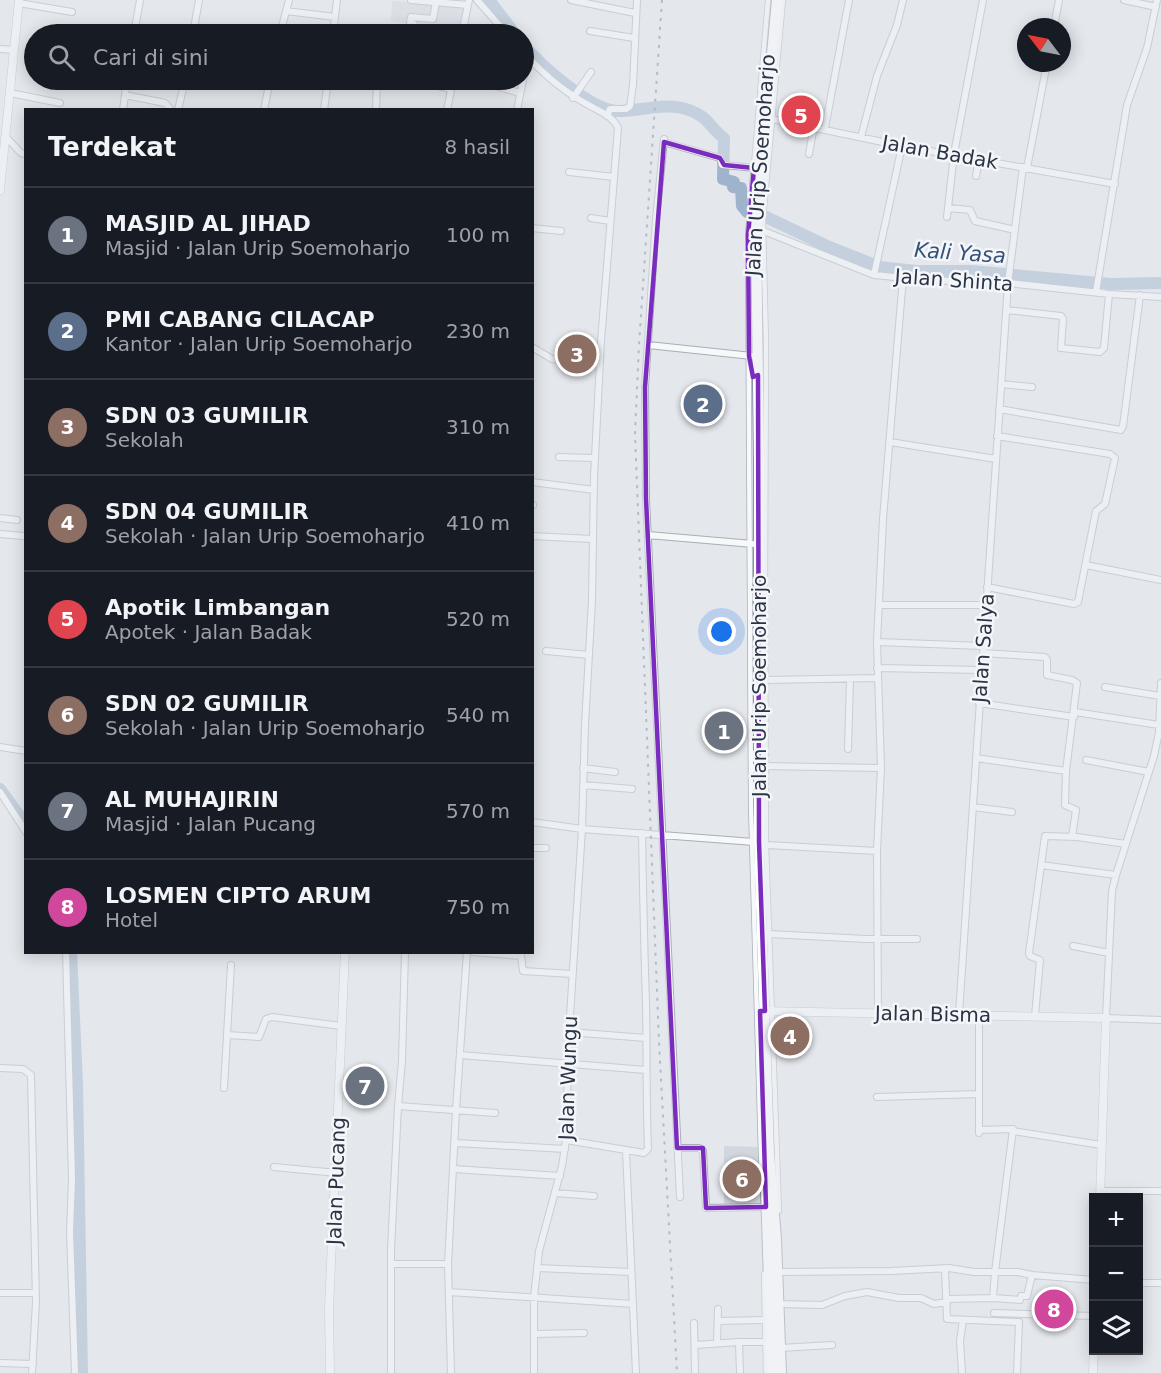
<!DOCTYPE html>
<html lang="id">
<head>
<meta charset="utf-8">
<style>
	body { margin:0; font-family:"DejaVu Sans",sans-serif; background:#20242c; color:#f1f3f6 }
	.controls { position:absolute; right:18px; bottom:18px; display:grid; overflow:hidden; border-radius:0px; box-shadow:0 3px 15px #0003 }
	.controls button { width:54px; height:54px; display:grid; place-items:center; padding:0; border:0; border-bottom:2px solid #363941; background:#171b24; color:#f1f3f6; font:30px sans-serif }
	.compass { position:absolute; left:1017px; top:18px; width:54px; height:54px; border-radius:50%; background:#171b24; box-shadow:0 3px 15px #0003; rotate:302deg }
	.you { position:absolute; left:722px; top:632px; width:21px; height:21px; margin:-15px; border:4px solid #fff; border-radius:50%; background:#1a73e8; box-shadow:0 0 0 9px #1a73e833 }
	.badge { display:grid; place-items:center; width:39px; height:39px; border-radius:50%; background:#d1495b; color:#fff; font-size:20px; font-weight:700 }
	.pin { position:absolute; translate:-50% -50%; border:3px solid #fff; box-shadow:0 2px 6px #0006 }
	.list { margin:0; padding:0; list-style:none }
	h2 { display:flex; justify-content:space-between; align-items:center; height:78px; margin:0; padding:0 24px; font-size:26px }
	h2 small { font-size:20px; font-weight:400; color:#9ea1a6 }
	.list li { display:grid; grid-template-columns:39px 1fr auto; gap:18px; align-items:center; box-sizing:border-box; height:96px; padding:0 24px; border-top:2px solid #363941 }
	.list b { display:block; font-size:22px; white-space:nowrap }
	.list p { margin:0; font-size:20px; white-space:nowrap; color:#9ea1a6 }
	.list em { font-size:20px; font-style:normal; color:#9ea1a6 }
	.icon { flex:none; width:33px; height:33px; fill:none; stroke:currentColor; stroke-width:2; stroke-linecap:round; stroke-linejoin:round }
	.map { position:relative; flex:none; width:1161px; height:1373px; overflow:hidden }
	.search { position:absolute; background:#171b24; box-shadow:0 3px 15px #0003; left:24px; top:24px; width:510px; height:66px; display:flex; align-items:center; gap:15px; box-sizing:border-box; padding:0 21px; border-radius:33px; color:#9ea1a6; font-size:22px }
	.panel { position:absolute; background:#171b24; box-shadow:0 3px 15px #0003; left:24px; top:108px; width:510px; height:846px; border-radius:0px }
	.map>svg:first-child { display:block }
	.built { fill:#d2d6de }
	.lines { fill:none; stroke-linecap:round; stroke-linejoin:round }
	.river { stroke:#9fb4cc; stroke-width:12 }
	.pedestrian-casing { stroke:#a9aeb7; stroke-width:6 }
	.minor-casing { stroke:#a9aeb7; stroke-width:8 }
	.tertiary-casing { stroke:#a9aeb7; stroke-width:9 }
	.trunk-casing { stroke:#8b94a3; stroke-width:12 }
	.pedestrian { stroke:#f7f8fa; stroke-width:4.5 }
	.minor { stroke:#f7f8fa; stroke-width:6 }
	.tertiary { stroke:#f7f8fa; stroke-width:8 }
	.trunk { stroke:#fff; stroke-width:10 }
	.rail { stroke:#7d8696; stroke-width:2; stroke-dasharray:3 6; stroke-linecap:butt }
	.marked { fill:none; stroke:#7b2cbf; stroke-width:4.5; stroke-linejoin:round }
	.labels { text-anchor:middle; stroke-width:5; stroke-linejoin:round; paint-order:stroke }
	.street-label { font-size:20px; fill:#2b3445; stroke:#f4f6f9 }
	.water-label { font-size:21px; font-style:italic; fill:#34527a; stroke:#f4f6f9 }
</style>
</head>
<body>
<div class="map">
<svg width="1161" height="1373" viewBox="0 0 1161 1373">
	<rect width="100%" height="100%" fill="#e4e7ec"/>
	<!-- built -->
	<path class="built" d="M392,1L467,5L463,33L391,21Z
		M724,1146L758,1147L762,1206L724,1207Z"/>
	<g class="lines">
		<!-- river -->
		<path class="river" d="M489,0L515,34
			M524,45C540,65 590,109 616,111C640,112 665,101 689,110C709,117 709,127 724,138L723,179L734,182L733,187L741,188L742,206L747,212
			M766,217L827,246L880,267L916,271H971L1110,284L1161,283
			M0,789L26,825
			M71,952L77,1084L82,1373"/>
		<defs>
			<path id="pedestrian" d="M762,1190L751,806L748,235L768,0
				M779,1211L766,845L765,593L766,343L763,220L783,0
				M764,1274L766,1373"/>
			<path id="minor" d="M411,0L468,5
				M477,0L507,34
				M571,0L635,13
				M1124,0L1156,7
				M19,3L72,12
				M286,11L335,17
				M1054,27L1059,0
				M590,31L634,38
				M134,34L140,0
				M193,34L199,0
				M280,34L289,0
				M333,34L337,0
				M413,34L414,24L410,22L411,17L433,19L436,2
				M462,34L469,0
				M0,49L14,50
				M524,53C544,75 566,94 594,108C603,113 614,118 618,128L601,341L594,477L592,600L585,725L582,829L569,1032L566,1140L562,1166L539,1251L534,1297V1373
				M524,76L528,58
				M412,80L451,89
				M484,83L520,93
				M10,93L60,103
				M125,95L165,103L171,110
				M573,98L591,72
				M123,110L127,80
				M178,110L185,80
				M264,110L270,80
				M324,110L328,80
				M376,110L377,80
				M447,110L453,80
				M517,110L523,80
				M766,115L772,119L902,146L1115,184
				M607,116L610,109H626L630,106L633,85L637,0
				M825,128L849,0
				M5,136L21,153L26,154
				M861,137L877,76L897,25L903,0
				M664,139L656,219L645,387L646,499L680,1197
				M664,142L720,158L722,165L757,168
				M809,154L814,126
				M1027,168L1047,63
				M569,172L614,177
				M976,176L979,159
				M948,208L970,210L975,221L1015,230
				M947,217L954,154L983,0
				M591,218L610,221
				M532,228L561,231
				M756,228L874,275L926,280L1008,283L1109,294L1161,297
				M874,275L902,146
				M1096,292L1127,105L1147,48L1157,0
				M1006,310L1061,316L1063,319L1061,348L1100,352L1104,348L1109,294
				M648,345L752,356
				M532,347L552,359L600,364
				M1001,384L1032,387
				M999,409L1121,430L1123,426L1140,295
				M890,442L996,459
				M559,457L595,458
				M532,482L594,490
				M532,505H533
				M0,518L17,520
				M0,534L23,536
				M648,535L753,544
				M532,536L592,539
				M1086,565L1161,580
				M987,587L1074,604L1078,602L1096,511L1105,504L1115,458L1110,454L997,436
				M880,605H986
				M877,642L983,646
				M546,651L589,655
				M983,653L1045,657L1047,660V675L1072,680L1077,683L1066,771L1065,805L1076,810L1072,837
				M877,668L982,670
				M759,677L765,680L877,678
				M1161,683L1159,732L1154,756L1116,875L1112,891L1106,1018L1161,1020
				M1105,687L1160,696
				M979,703L1074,717
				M1075,712L1159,725
				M0,747L26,751
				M848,749L850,680
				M976,758L1066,771
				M1086,760L1149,772
				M759,766L881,768
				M583,768L615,772
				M583,785L632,789
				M0,792L26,832
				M973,807L1012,812
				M532,822L582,829L754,842
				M759,842L766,845L877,851
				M532,848H546
				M1041,865L1116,875
				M762,932L769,934L866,939H917
				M1073,946L1109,953
				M66,952L72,1179L70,1232L75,1373
				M473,952L521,956L523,971L572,974
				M878,1013L877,851L881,768L877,642L883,519L903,277
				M959,1014L1008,283L1023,167
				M1035,1016L1040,960L1030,956L1029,953L1045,836L1077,837L1126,844
				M569,1032L646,1038
				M227,1035L259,1037L266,1019L272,1017L341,1026
				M460,1055L646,1070
				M0,1068L23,1069L31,1075L36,1302L32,1373
				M224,1088L231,965
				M877,1097L979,1094
				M398,1106L495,1113
				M979,1130L1013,1129L995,1272L993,1298
				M1013,1131L1101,1145
				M979,1133V1015
				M566,1140L644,1153L648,1149C646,1100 647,1051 646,1002C644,946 643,889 642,833
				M456,1143L565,1149
				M677,1148H699L703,1151L706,1208L766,1207
				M626,1151L636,1373
				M274,1167L337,1173
				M454,1169L560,1176
				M1100,1191H1161
				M555,1193L594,1196
				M392,1264H448
				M537,1268L631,1272
				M945,1269L947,1319L1019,1322L1017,1373
				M778,1272L891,1271L949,1268L974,1272H1018L1032,1275
				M1138,1283H1161
				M449,1292L633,1304
				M0,1293H35
				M947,1299L993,1298L1020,1300L1021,1296H1027L1032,1275L1094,1280
				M779,1304L822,1305L845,1296L867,1292L899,1298H921L934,1304L947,1302
				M994,1313L1094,1316
				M718,1321L770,1320
				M694,1323L695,1373
				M534,1334L584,1333
				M717,1343L718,1309
				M695,1345L739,1342
				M780,1348L832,1345
				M0,1363L33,1364
				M391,1373V1250L398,1106L402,1061L405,952
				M451,1373L448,1264L456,1110L467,952
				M740,1373L739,1342H771
				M962,1373L960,1341L963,1320"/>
			<path id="tertiary" d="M0,190L19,0
				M762,1011L1106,1018L1100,1198
				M330,1373L329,1309L345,952
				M1093,1373L1094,1350"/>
			<path id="trunk" d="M777,0L756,228L759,460V842L769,1154L776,1239L781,1373
				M766,1190L772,1373"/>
		</defs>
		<!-- pedestrian casing -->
		<use href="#pedestrian" class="pedestrian-casing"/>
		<!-- minor casing -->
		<use href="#minor" class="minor-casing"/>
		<!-- tertiary casing -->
		<use href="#tertiary" class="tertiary-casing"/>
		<!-- trunk casing -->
		<use href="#trunk" class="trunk-casing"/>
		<!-- pedestrian -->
		<use href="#pedestrian" class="pedestrian"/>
		<!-- minor -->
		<use href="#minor" class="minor"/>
		<!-- tertiary -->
		<use href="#tertiary" class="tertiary"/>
		<!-- trunk -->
		<use href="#trunk" class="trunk"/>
		<!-- rail -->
		<path class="rail" d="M662,0L639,345L635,434L659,1042L677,1373"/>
	</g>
	<!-- marked area -->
	<path d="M0 0H1161V1373H0ZM664,142L720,158L724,165L754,168L748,235L749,356L753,377L758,375L759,842L765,1011H760L766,1207L706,1208L703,1148H677L646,499L645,387Z" fill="#e4e7ec" fill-opacity=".55" fill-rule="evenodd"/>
	<path class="marked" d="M664,142L720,158L724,165L754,168L748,235L749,356L753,377L758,375L759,842L765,1011H760L766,1207L706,1208L703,1148H677L646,499L645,387Z"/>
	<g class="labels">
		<!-- street labels -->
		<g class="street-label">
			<text transform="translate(940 152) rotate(10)" y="7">Jalan Badak</text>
			<text transform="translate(760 165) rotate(-86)" y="7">Jalan Urip Soemoharjo</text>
			<text transform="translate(954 280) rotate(4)" y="7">Jalan Shinta</text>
			<text transform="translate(983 648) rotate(-86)" y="7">Jalan Salya</text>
			<text transform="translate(759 686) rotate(-90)" y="7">Jalan Urip Soemoharjo</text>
			<text transform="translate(933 1014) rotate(1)" y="7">Jalan Bisma</text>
			<text transform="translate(568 1078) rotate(-88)" y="7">Jalan Wungu</text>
			<text transform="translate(336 1181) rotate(-88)" y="7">Jalan Pucang</text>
		</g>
		<!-- water labels -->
		<g class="water-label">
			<text transform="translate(960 253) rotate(4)" y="7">Kali Yasa</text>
		</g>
	</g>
</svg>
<div class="controls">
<button>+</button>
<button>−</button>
<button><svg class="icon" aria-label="layers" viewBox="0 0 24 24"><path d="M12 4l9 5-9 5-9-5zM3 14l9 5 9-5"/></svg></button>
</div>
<svg class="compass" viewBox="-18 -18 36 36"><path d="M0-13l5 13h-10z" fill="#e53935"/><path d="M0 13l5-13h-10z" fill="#9ea1a6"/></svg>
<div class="you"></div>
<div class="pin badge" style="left:724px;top:731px;background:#6b7280">1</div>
<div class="pin badge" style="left:703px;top:404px;background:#5c6f8a">2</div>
<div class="pin badge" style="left:577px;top:354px;background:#8d6e63">3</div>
<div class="pin badge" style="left:790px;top:1036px;background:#8d6e63">4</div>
<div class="pin badge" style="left:801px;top:115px;background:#e0444e">5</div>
<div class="pin badge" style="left:742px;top:1179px;background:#8d6e63">6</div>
<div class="pin badge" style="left:365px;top:1086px;background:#6b7280">7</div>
<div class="pin badge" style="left:1054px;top:1309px;background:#d1479c">8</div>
<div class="search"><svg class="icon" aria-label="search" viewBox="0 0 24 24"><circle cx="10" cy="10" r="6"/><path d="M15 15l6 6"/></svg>Cari di sini</div>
<section class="panel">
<h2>Terdekat<small>8 hasil</small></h2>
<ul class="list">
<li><span class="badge" style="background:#6b7280">1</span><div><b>MASJID AL JIHAD</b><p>Masjid · Jalan Urip Soemoharjo</p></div><em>100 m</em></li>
<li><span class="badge" style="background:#5c6f8a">2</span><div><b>PMI CABANG CILACAP</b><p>Kantor · Jalan Urip Soemoharjo</p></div><em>230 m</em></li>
<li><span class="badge" style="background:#8d6e63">3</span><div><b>SDN 03 GUMILIR</b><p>Sekolah</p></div><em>310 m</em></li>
<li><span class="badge" style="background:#8d6e63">4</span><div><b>SDN 04 GUMILIR</b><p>Sekolah · Jalan Urip Soemoharjo</p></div><em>410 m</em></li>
<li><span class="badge" style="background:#e0444e">5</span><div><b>Apotik Limbangan</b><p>Apotek · Jalan Badak</p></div><em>520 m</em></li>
<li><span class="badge" style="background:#8d6e63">6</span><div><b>SDN 02 GUMILIR</b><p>Sekolah · Jalan Urip Soemoharjo</p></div><em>540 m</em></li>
<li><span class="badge" style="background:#6b7280">7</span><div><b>AL MUHAJIRIN</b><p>Masjid · Jalan Pucang</p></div><em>570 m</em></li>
<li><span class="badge" style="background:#d1479c">8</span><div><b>LOSMEN CIPTO ARUM</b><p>Hotel</p></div><em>750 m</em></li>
</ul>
</section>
</div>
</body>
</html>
